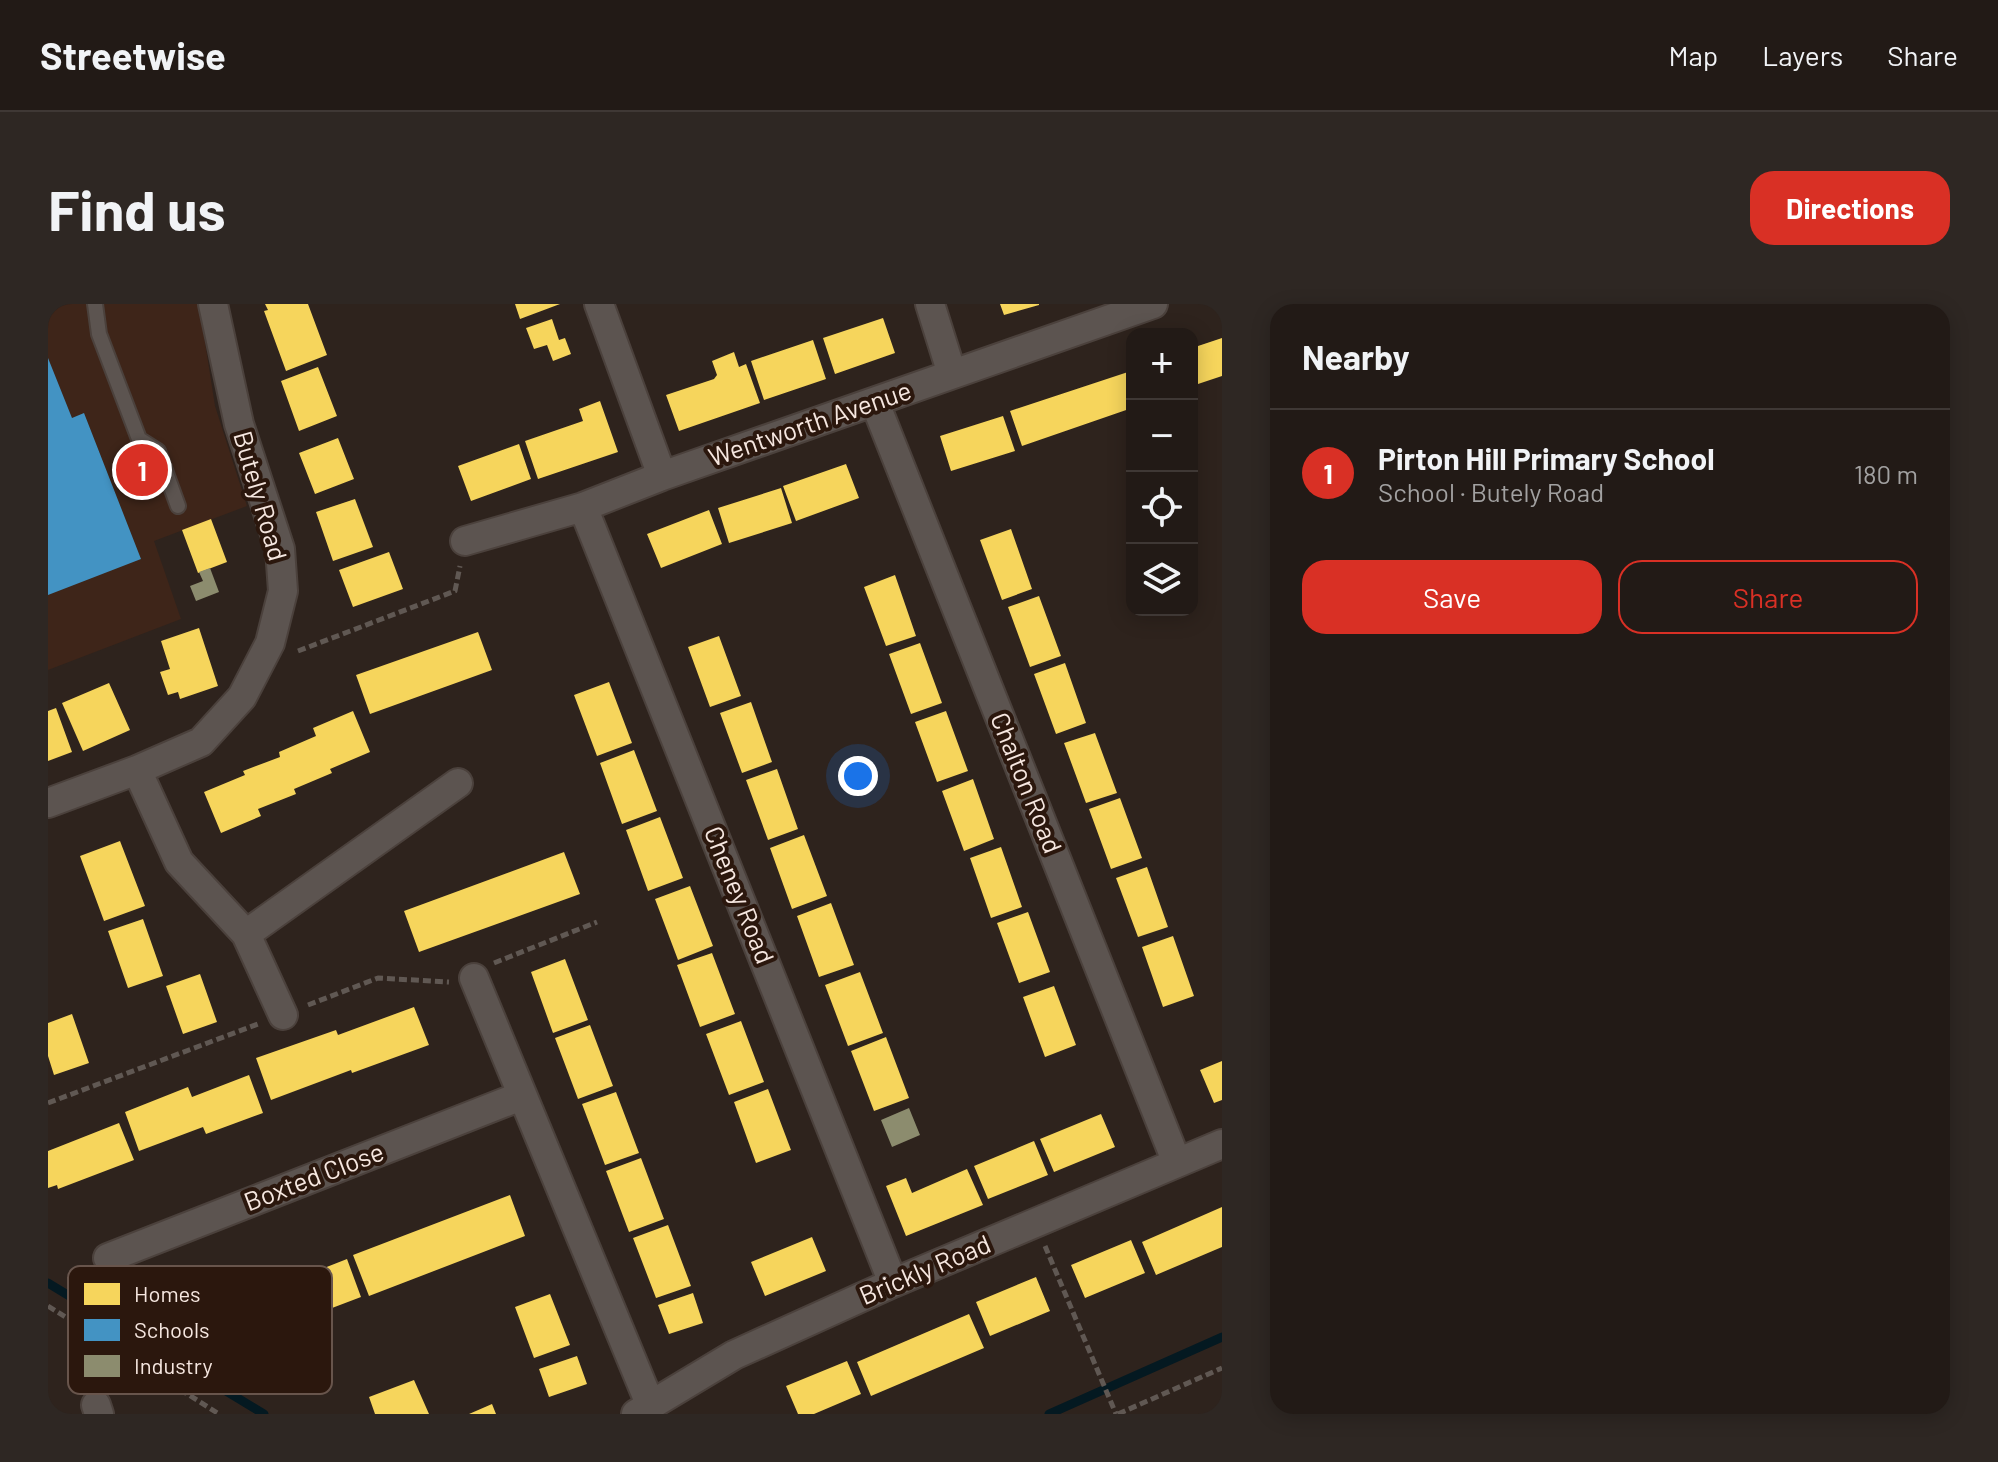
<!DOCTYPE html>
<html lang="en">
<head>
<meta charset="utf-8">
<style>
	body { margin:0; font-family:Barlow,sans-serif; background:#2e2723; color:#f1f3f6 }
	.controls { position:absolute; right:24px; top:24px; display:grid; overflow:hidden; border-radius:16px; box-shadow:0 4px 20px #0003 }
	.controls button { width:72px; height:72px; display:grid; place-items:center; padding:0; border:0; border-bottom:2px solid #3f3835; background:#221a16; color:#f1f3f6; font:40px sans-serif }
	.you { position:absolute; left:810px; top:472px; width:28px; height:28px; margin:-20px; border:6px solid #fff; border-radius:50%; background:#1a73e8; box-shadow:0 0 0 12px #1a73e833 }
	.badge { display:grid; place-items:center; width:52px; height:52px; border-radius:50%; background:#d93025; color:#fff; font-size:26px; font-weight:700 }
	.pin { position:absolute; translate:-50% -50%; border:4px solid #fff; box-shadow:0 2px 8px #0006 }
	.list { margin:0; padding:0; list-style:none }
	h2 { display:flex; justify-content:space-between; align-items:center; height:104px; margin:0; padding:0 32px; font-size:34px }
	h2 small { font-size:26px; font-weight:400; color:#a2a1a1 }
	.list li { display:grid; grid-template-columns:52px 1fr auto; gap:24px; align-items:center; box-sizing:border-box; height:128px; padding:0 32px; border-top:2px solid #3f3835 }
	.list b { display:block; font-size:30px; white-space:nowrap }
	.list p { margin:0; font-size:26px; white-space:nowrap; color:#a2a1a1 }
	.list em { font-size:26px; font-style:normal; color:#a2a1a1 }
	.actions { display:flex; gap:16px; padding:24px 32px }
	.actions a { flex:1; padding:18px 0; border:2px solid #d93025; border-radius:24px; text-align:center; font-size:28px; color:#d93025 }
	.actions .main { background:#d93025; color:#fff }
	.icon { flex:none; width:44px; height:44px; fill:none; stroke:currentColor; stroke-width:2; stroke-linecap:round; stroke-linejoin:round }
	.map { position:relative; flex:none; width:1174px; height:1110px; overflow:hidden; border-radius:24px }
	header { display:flex; align-items:center; gap:48px; box-sizing:border-box; height:112px; padding:0 40px; background:#221a16; border-bottom:2px solid #3f3835 }
	header strong { font-size:38px }
	nav { display:flex; gap:44px; margin-inline-start:auto; font-size:28px }
	.intro { display:flex; align-items:center; justify-content:space-between; box-sizing:border-box; height:192px; padding:0 48px }
	h1 { margin:0; font-size:56px }
	.button { padding:20px 36px; border-radius:24px; background:#d93025; color:#fff; font-size:28px; font-weight:700 }
	main { display:flex; gap:48px; padding:0 48px }
	aside { flex:1; background:#221a16; border-radius:24px; box-shadow:0 4px 20px #0003 }
	.map>svg:first-child { display:block }
	.built { fill:#3e2519 }
	.homes { fill:#f6d55c }
	.schools { fill:#4393c3 }
	.industry { fill:#8c8c6e }
	.lines { fill:none; stroke-linecap:round; stroke-linejoin:round }
	.stream { stroke:#041921; stroke-width:9 }
	.service-casing { stroke:#4b413c; stroke-width:18 }
	.minor-casing { stroke:#4b413c; stroke-width:32 }
	.path { stroke:#605853; stroke-width:5; stroke-dasharray:8 4; stroke-linecap:butt }
	.service { stroke:#5c5450; stroke-width:14 }
	.minor { stroke:#5c5450; stroke-width:28 }
	.labels { text-anchor:middle; stroke-width:8; stroke-linejoin:round; paint-order:stroke }
	.street-label { font-size:26px; fill:#f6e7e0; stroke:#2b170d }
	.key { fill:#2b170d; stroke:#68554c; stroke-width:2 }
	.key-label { font-size:22px; fill:#f6e7e0 }
</style>
</head>
<body>
<header>
<strong>Streetwise</strong>
<nav><a>Map</a><a>Layers</a><a>Share</a></nav>
</header>
<div class="intro"><h1>Find us</h1><a class="button">Directions</a></div>
<main>
<div class="map">
<svg width="1174" height="1110" viewBox="0 0 1174 1110">
	<rect width="100%" height="100%" fill="#2e231d"/>
	<!-- built -->
	<path class="built" d="M0,0H151L167,102L199,202L106,237L133,315L0,366Z"/>
	<!-- homes -->
	<path class="homes" d="M217,0H260L279,51L238,67L216,7L220,6Z
		M467,0H512L472,15Z
		M952,0H991V1L956,11Z
		M835,14L847,49L787,70L775,34Z
		M504,15L511,36L517,34L523,50L505,57L499,41L486,45L478,24Z
		M1174,34V72L1144,82V44Z
		M765,36L778,75L716,96L703,57Z
		M686,48L691,63L698,60L712,99L631,127L618,91L666,75L669,71L664,57Z
		M270,63L289,112L251,127L233,77Z
		M1080,68L1084,80V104L974,142L962,107Z
		M552,97L570,148L490,175L477,137L535,117L531,105Z
		M955,112L967,147L903,167L892,132Z
		M290,134L306,175L267,190L251,149Z
		M471,140L483,175L423,197L410,162Z
		M798,160L811,194L748,217L735,182Z
		M733,184L744,219L681,239L670,204Z
		M307,195L325,243L285,257L268,208Z
		M661,206L674,240L613,264L599,230Z
		M163,215L179,258L150,269L134,226Z
		M963,225L984,285L954,296L932,236Z
		M341,248L355,285L305,303L291,266Z
		M847,271L868,332L838,342L816,283Z
		M991,292L1013,352L982,363L960,303Z
		M151,324L170,382L132,395L130,388L120,391L112,368L122,365L113,337Z
		M430,328L444,366L322,410L308,371Z
		M671,332L693,392L662,403L640,343Z
		M872,339L894,399L863,410L841,350Z
		M1017,359L1038,419L1008,430L986,370Z
		M561,378L584,439L549,452L526,391Z
		M61,379L82,426L35,447L14,399Z
		M703,398L724,458L694,469L672,409Z
		M8,404L24,448L0,457V407Z
		M305,407L322,448L282,465L284,469L246,485L248,490L210,505L213,512L173,529L156,488L197,471L195,467L232,453L231,448L268,432L265,424Z
		M898,407L920,467L889,478L867,418Z
		M1047,429L1069,489L1038,499L1016,439Z
		M586,446L609,507L574,520L552,459Z
		M729,465L750,525L720,536L698,476Z
		M925,475L946,535L916,547L894,487Z
		M1072,494L1094,554L1063,565L1041,505Z
		M612,513L635,574L600,587L578,526Z
		M756,531L779,592L744,605L722,544Z
		M72,537L97,602L56,617L32,552Z
		M953,543L974,603L943,614L922,554Z
		M516,548L532,590L371,648L356,607Z
		M1099,563L1120,623L1090,633L1068,574Z
		M642,582L665,642L630,656L607,595Z
		M783,599L806,661L771,673L749,612Z
		M980,608L1002,668L971,679L949,619Z
		M95,615L115,672L80,684L60,627Z
		M1125,632L1146,692L1115,703L1094,643Z
		M664,649L687,710L652,723L629,661Z
		M517,655L540,716L505,729L483,668Z
		M812,668L835,729L800,742L777,681Z
		M152,670L169,718L135,730L118,682Z
		M1006,682L1028,741L997,753L975,693Z
		M366,703L381,741L304,769L303,766L223,796L208,754L288,726L290,731Z
		M24,710L41,759L6,771L0,752V719Z
		M693,717L716,778L681,791L658,730Z
		M542,721L565,782L530,795L507,734Z
		M838,733L861,794L826,807L803,747Z
		M1174,757V796L1166,799L1152,766Z
		M201,771L215,809L158,830L155,823L91,847L77,808L140,783L144,793Z
		M720,785L743,846L708,859L686,798Z
		M568,788L591,849L557,861L534,800Z
		M1053,810L1067,843L1006,868L992,835Z
		M71,819L86,856L10,885L9,881L0,884V847Z
		M986,837L1000,871L940,895L926,862Z
		M593,854L616,915L581,928L558,867Z
		M919,865L935,901L858,932L838,882L858,874L864,889Z
		M462,891L477,932L321,992L305,951Z
		M1174,903V943L1108,971L1094,938Z
		M620,921L643,982L608,994L585,934Z
		M764,933L778,967L717,992L703,958Z
		M1083,936L1097,969L1037,994L1023,961Z
		M299,955L313,993L234,1023L232,1018L170,1041L155,1002L217,978L220,986Z
		M988,973L1002,1007L942,1032L928,998Z
		M645,989L655,1019L621,1030L610,1001Z
		M502,990L522,1041L486,1054L467,1003Z
		M921,1010L936,1044L823,1092L809,1058Z
		M529,1052L539,1080L501,1093L491,1065Z
		M799,1057L813,1090L766,1110H750L738,1082Z
		M366,1076L381,1110H327L321,1093Z
		M444,1100L448,1110H421Z"/>
	<!-- schools -->
	<path class="schools" d="M0,54L24,114L36,109L93,255L0,291Z"/>
	<!-- industry -->
	<path class="industry" d="M162,264L171,288L148,297L142,282L155,277L151,268Z
		M861,804L872,831L844,843L833,816Z"/>
	<g class="lines">
		<!-- stream -->
		<path class="stream" d="M0,979L216,1110
			M1001,1110L1174,1033"/>
		<defs>
			<path id="service" d="M47,0L51,30L91,135L110,147L130,202"/>
			<path id="minor" d="M551,0L614,172
				M882,0L904,70
				M827,99L1129,859
				M535,203L845,979
				M417,237L535,203L614,172L1105,0
				M89,466L131,558L198,630L235,711
				M0,499L89,466L153,438L194,393L222,339L235,287L232,245L191,120L165,0
				M198,630L410,479
				M426,674L602,1100
				M60,954L473,792
				M48,1101L51,1110
				M588,1110L686,1051L845,979L1174,840"/>
		</defs>
		<!-- service casing -->
		<use href="#service" class="service-casing"/>
		<!-- minor casing -->
		<use href="#minor" class="minor-casing"/>
		<!-- path -->
		<path class="path" d="M250,347L407,287L412,262
			M446,659L549,618
			M260,701L330,674L401,678
			M0,799L210,720
			M997,942L1068,1110
			M0,1002L171,1110
			M58,1078L71,1049
			M1070,1110L1174,1064"/>
		<!-- service -->
		<use href="#service" class="service"/>
		<!-- minor -->
		<use href="#minor" class="minor"/>
	</g>
	<g class="labels">
		<!-- street labels -->
		<g class="street-label">
			<text transform="translate(762 120) rotate(-19)" y="9">Wentworth Avenue</text>
			<text transform="translate(212 192) rotate(74)" y="9">Butely Road</text>
			<text transform="translate(978 479) rotate(68)" y="9">Chalton Road</text>
			<text transform="translate(691 591) rotate(68)" y="9">Cheney Road</text>
			<text transform="translate(266 873) rotate(-21)" y="9">Boxted Close</text>
			<text transform="translate(877 966) rotate(-23)" y="9">Brickly Road</text>
		</g>
	</g>
	<!-- legend -->
	<rect x="20" y="962" width="264" height="128" rx="12" class="key"/>
	<rect x="36" y="979" width="36" height="22" fill="#f6d55c"/>
	<rect x="36" y="1015" width="36" height="22" fill="#4393c3"/>
	<rect x="36" y="1051" width="36" height="22" fill="#8c8c6e"/>
	<g class="key-label">
		<text x="86" y="998">Homes</text>
		<text x="86" y="1034">Schools</text>
		<text x="86" y="1070">Industry</text>
	</g>
</svg>
<div class="controls">
<button>+</button>
<button>−</button>
<button><svg class="icon" aria-label="locate" viewBox="0 0 24 24"><circle cx="12" cy="12" r="6"/><path d="M12 2v4M12 18v4M2 12h4M18 12h4"/></svg></button>
<button><svg class="icon" aria-label="layers" viewBox="0 0 24 24"><path d="M12 4l9 5-9 5-9-5zM3 14l9 5 9-5"/></svg></button>
</div>
<div class="you"></div>
<div class="pin badge" style="left:94px;top:166px">1</div>
</div>
<aside>
<h2>Nearby<small></small></h2>
<ul class="list">
<li><span class="badge">1</span><div><b>Pirton Hill Primary School</b><p>School · Butely Road</p></div><em>180 m</em></li>
</ul>
<div class="actions"><a class="main">Save</a><a>Share</a></div>
</aside>
</main>
</body>
</html>
